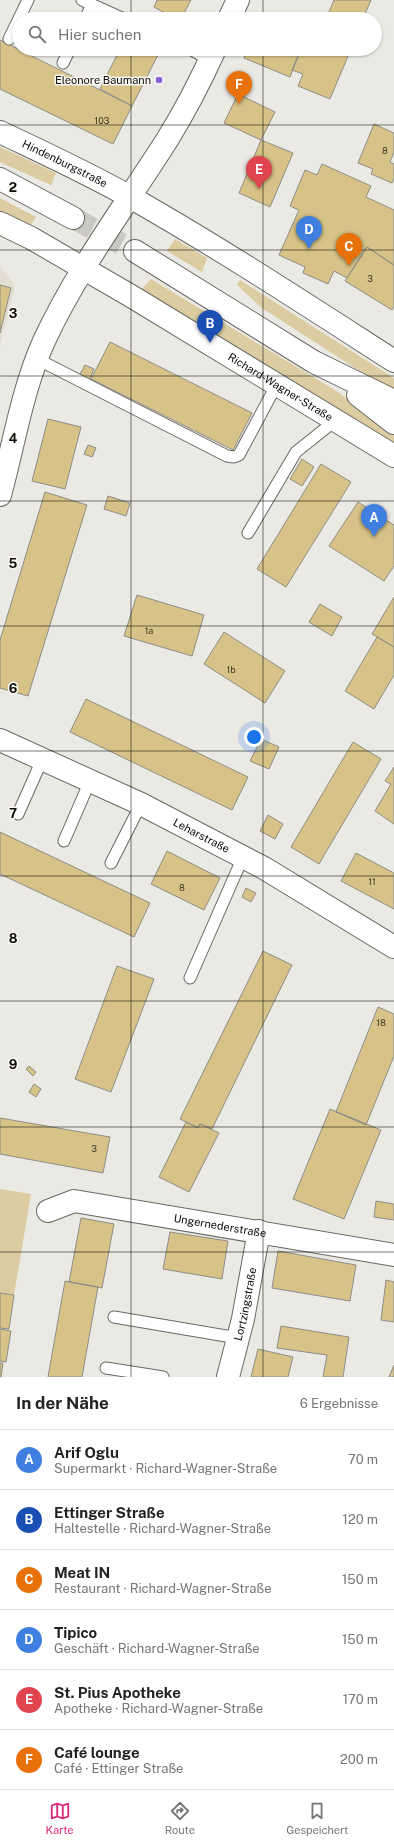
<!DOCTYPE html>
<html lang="de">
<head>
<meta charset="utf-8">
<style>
	body { margin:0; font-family:"Public Sans",sans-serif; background:#f6f6f6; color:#222 }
	.you { position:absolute; left:254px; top:737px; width:14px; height:14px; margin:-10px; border:3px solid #fff; border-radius:50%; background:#1a73e8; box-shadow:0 0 0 6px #1a73e833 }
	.badge { display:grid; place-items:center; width:26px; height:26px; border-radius:50%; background:#db2777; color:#fff; font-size:13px; font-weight:700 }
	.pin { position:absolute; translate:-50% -33px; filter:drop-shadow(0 1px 2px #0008) }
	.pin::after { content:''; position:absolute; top:21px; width:14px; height:12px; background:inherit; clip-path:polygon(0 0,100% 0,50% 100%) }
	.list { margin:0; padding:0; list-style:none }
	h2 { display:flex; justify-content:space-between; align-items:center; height:52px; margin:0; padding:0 16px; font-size:17px }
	h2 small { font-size:13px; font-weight:400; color:#767676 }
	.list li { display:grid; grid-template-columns:26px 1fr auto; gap:12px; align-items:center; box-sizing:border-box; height:60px; padding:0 16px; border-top:1px solid #e0e0e0 }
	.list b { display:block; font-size:15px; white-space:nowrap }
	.list p { margin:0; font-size:13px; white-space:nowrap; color:#767676 }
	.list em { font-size:13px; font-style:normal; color:#767676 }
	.icon { flex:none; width:22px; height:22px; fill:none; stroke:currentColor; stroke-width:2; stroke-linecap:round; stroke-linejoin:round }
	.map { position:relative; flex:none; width:394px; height:1377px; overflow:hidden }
	.search { position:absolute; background:#fff; box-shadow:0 1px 3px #0004; left:12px; right:12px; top:12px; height:44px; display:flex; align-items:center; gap:10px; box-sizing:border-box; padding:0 14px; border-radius:22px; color:#767676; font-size:15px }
	.sheet { height:412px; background:#fff }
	nav { display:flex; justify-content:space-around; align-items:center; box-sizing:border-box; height:56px; border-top:1px solid #e0e0e0; background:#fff; font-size:11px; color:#767676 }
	nav a { display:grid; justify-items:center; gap:2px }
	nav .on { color:#db2777 }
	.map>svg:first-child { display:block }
	.built { fill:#e2ddd0 }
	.green { fill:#dbcca1 }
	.building { fill:#d7c387; stroke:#8e8d87 }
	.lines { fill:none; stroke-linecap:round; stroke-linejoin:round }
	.primary-tunnel { stroke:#cac8c2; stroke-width:22; stroke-dasharray:22 11; stroke-linecap:butt }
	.service-casing { stroke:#6a6863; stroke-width:13 }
	.minor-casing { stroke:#6a6863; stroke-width:24 }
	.secondary-casing { stroke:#6a6863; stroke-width:24 }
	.primary-casing { stroke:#6a6863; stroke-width:24 }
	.service { stroke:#fff; stroke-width:11 }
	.minor { stroke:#fff; stroke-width:22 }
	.secondary { stroke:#fff; stroke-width:22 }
	.primary { stroke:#fff; stroke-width:22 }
	.grid { fill:none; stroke:#0c0b09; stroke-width:1; stroke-opacity:0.55 }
	.poi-dot { fill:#895fda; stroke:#f9f7f1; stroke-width:1.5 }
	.labels { text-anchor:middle; stroke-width:3; stroke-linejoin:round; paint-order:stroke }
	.number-label { font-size:9px; fill:#3f3928 }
	.poi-label { font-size:11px; fill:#0c0b09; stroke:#f9f7f1; text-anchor:end }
	.street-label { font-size:11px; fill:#0c0b09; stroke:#f9f7f1 }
	.grid-label { font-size:13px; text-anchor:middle; font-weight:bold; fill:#0c0b09; stroke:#f9f7f1; stroke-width:3; stroke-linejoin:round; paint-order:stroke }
</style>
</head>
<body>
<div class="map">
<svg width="394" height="1377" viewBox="0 0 394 1377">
	<rect width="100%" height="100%" fill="#ebe9e3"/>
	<!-- built -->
	<path class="built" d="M0,267L15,285L0,345Z"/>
	<!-- green -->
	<path class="green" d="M0,147L56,173L51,185L0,162Z
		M0,198L36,217L30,226L0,211Z
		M175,239L207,258L202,272L167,251Z
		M151,279L338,392L394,435V444L141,290Z
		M240,280L394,378V389L355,368L262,308L237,285Z
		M0,1189L31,1194L14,1295L0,1293Z"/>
	<!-- building -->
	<path class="building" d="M157,0H191L181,19H176L154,7Z
		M334,0H371L363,19H326Z
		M0,40L132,106L113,144L0,89Z
		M120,49H161L132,106L100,89Z
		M247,49H301L290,77L244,58Z
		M313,49H351L330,99L298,86L303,74L292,70L300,51L311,55Z
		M238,94L275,112L261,140L224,123Z
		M374,124L394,133V152L390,162L394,164V178L392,183L371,174L373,169L358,163Z
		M261,140L293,153L270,207L239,193Z
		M322,164L371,186L366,197L394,210V265L367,247L347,278L334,271L328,284L303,273L305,267L279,255L299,210L290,206L305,170L317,175Z
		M367,247L394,265V306L392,310L345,281Z
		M0,285L11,288L0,333Z
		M110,342L252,413L233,450L91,379Z
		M85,365L94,369L89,381L79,376Z
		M48,419L81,427L65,489L32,481Z
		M88,445L96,448L92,457L84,454Z
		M302,459L314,467L302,486L290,479Z
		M321,464L351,482L286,587L257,569Z
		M45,492L87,505L28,696L0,688V640Z
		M108,496L130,503L126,516L104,509Z
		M358,502L394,525V566L384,581L329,546Z
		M137,595L204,615L192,656L124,636Z
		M394,597V647L372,634Z
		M320,604L342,617L332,636L309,622Z
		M224,632L285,671L265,703L204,664Z
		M377,637L394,647V675L374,709L345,691Z
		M86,699L248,777L232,810L70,732Z
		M261,739L279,747L269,769L250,761Z
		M353,742L381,759L319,864L291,847Z
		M394,767V824L375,811L391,784L385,781Z
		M268,815L283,824L275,839L260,831Z
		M0,832L150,903L134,937L0,874Z
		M167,851L220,878L204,910L151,884Z
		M356,853L394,873V909L341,881Z
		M246,888L256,893L251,902L242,897Z
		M263,951L292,965L212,1129L200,1124L198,1128L180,1119Z
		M117,966L154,979L111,1092L75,1079Z
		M378,1007L394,1014V1056L366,1125L336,1112Z
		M29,1066L36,1072L33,1076L26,1069Z
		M34,1084L41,1089L36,1097L29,1092Z
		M330,1109L381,1130L344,1219L293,1199Z
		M0,1118L110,1137L103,1173L0,1154Z
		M186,1122L198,1128L200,1124L219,1133L189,1192L159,1177Z
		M376,1201L394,1204V1220L374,1217Z
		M81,1218L114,1224L102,1288L69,1282Z
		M170,1232L228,1241L222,1279L163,1269Z
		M278,1251L356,1265L350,1301L272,1288Z
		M386,1280L394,1282V1322L381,1320Z
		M65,1281L98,1287L82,1377H48Z
		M0,1293L14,1295L9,1329L0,1328Z
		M281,1326L349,1337L343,1377H323L327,1355L277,1348Z
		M0,1329L11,1331L6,1362L0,1361Z
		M258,1349L293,1357L288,1377H251Z
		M0,1363H3L1,1377H0Z
		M394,1365V1377H389Z"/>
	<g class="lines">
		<!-- primary-tunnel -->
		<path class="primary-tunnel" d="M73,218L135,251"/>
		<defs>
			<path id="service" d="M82,0L124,19
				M85,19L92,5
				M9,39L28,0
				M190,49L210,60
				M63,63L70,49
				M37,359L227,456L234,457L239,455L277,384
				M248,533L296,452L336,420
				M18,814L42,760
				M64,841L90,781
				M111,863L141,804
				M190,978L243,857
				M114,1317L238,1338
				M106,1368L163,1377"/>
			<g id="minor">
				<path id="s1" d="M0,740L141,804L264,868L394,947"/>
				<path id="s2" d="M48,1211L74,1201L394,1255"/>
				<path id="s3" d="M228,1377L243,1319L259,1231"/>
			</g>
			<g id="secondary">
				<path d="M229,19L238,0"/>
				<path id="s4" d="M0,132C44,153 88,173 130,197C220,248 307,305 394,361"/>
				<path id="s5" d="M0,223L31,238L131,296L394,456"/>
				<path d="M0,495C14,444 22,390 44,341C77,270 125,206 167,140C185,111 201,80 215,49"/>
			</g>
			<path id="primary" d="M0,179L73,218
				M135,251L314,362L394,401
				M358,395L394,423"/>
		</defs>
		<!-- service casing -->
		<use href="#service" class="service-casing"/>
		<!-- minor casing -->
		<use href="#minor" class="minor-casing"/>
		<!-- secondary casing -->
		<use href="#secondary" class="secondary-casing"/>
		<!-- primary casing -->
		<use href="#primary" class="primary-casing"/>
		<!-- service -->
		<use href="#service" class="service"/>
		<!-- minor -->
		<use href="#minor" class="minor"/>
		<!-- secondary -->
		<use href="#secondary" class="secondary"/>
		<!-- primary -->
		<use href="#primary" class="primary"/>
	</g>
	<!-- grid -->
	<path class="grid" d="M131,0V19M263,0V19M131,49V1377M263,49V1377M0,125H394M0,250H394M0,376H394M0,501H394M0,626H394M0,751H394M0,876H394M0,1001H394M0,1127H394M0,1252H394"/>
	<!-- markers -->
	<circle class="poi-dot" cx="159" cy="80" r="4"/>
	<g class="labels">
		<!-- number labels -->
		<g class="number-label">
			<text x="102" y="124">103</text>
			<text x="385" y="154">8</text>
			<text x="370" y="282">3</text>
			<text x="149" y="634">1a</text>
			<text x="231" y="673">1b</text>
			<text x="372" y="885">11</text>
			<text x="182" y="891">8</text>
			<text x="381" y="1026">18</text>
			<text x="94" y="1152">3</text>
		</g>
		<!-- poi labels -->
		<g class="poi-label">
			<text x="151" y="84">Eleonore Baumann</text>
		</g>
		<!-- street labels -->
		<g class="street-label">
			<text dy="4" stroke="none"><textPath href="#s4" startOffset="72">Hindenburgstraße</textPath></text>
			<text dy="4" stroke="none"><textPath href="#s5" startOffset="325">Richard-Wagner-Straße</textPath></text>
			<text dy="4" stroke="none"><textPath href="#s1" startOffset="223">Leharstraße</textPath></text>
			<text dy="4" stroke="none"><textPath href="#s2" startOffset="176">Ungernederstraße</textPath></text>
			<text dy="4" stroke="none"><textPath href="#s3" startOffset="75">Lortzingstraße</textPath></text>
		</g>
	</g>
	<g class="grid-label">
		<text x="13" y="192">2</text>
		<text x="13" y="318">3</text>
		<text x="13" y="443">4</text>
		<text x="13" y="568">5</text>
		<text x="13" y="693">6</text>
		<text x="13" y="818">7</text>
		<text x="13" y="943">8</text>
		<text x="13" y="1069">9</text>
	</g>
</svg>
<div class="you"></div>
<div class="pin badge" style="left:374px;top:537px;background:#3f7fe0">A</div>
<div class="pin badge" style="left:210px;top:343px;background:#1a4fb4">B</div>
<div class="pin badge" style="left:349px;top:266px;background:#e8710a">C</div>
<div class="pin badge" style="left:309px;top:249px;background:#3f7fe0">D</div>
<div class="pin badge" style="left:259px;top:189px;background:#e0444e">E</div>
<div class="pin badge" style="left:239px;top:104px;background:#e8710a">F</div>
<div class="search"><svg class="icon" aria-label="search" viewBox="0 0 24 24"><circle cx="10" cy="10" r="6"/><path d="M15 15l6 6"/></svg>Hier suchen</div>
</div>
<section class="sheet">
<h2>In der Nähe<small>6 Ergebnisse</small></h2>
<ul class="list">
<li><span class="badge" style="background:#3f7fe0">A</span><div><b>Arif Oglu</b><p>Supermarkt · Richard-Wagner-Straße</p></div><em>70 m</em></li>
<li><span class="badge" style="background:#1a4fb4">B</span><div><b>Ettinger Straße</b><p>Haltestelle · Richard-Wagner-Straße</p></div><em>120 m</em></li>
<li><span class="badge" style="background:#e8710a">C</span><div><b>Meat IN</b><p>Restaurant · Richard-Wagner-Straße</p></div><em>150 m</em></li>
<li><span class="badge" style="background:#3f7fe0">D</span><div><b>Tipico</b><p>Geschäft · Richard-Wagner-Straße</p></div><em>150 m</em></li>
<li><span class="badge" style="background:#e0444e">E</span><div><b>St. Pius Apotheke</b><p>Apotheke · Richard-Wagner-Straße</p></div><em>170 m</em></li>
<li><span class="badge" style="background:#e8710a">F</span><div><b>Café lounge</b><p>Café · Ettinger Straße</p></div><em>200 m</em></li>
</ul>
</section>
<nav>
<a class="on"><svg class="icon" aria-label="map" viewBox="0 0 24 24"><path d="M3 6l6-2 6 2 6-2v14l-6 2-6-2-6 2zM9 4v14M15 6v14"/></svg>Karte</a>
<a><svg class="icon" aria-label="directions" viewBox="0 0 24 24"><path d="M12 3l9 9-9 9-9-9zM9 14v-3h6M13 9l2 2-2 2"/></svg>Route</a>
<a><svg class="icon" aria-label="saved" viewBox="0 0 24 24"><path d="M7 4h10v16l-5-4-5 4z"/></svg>Gespeichert</a>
</nav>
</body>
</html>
